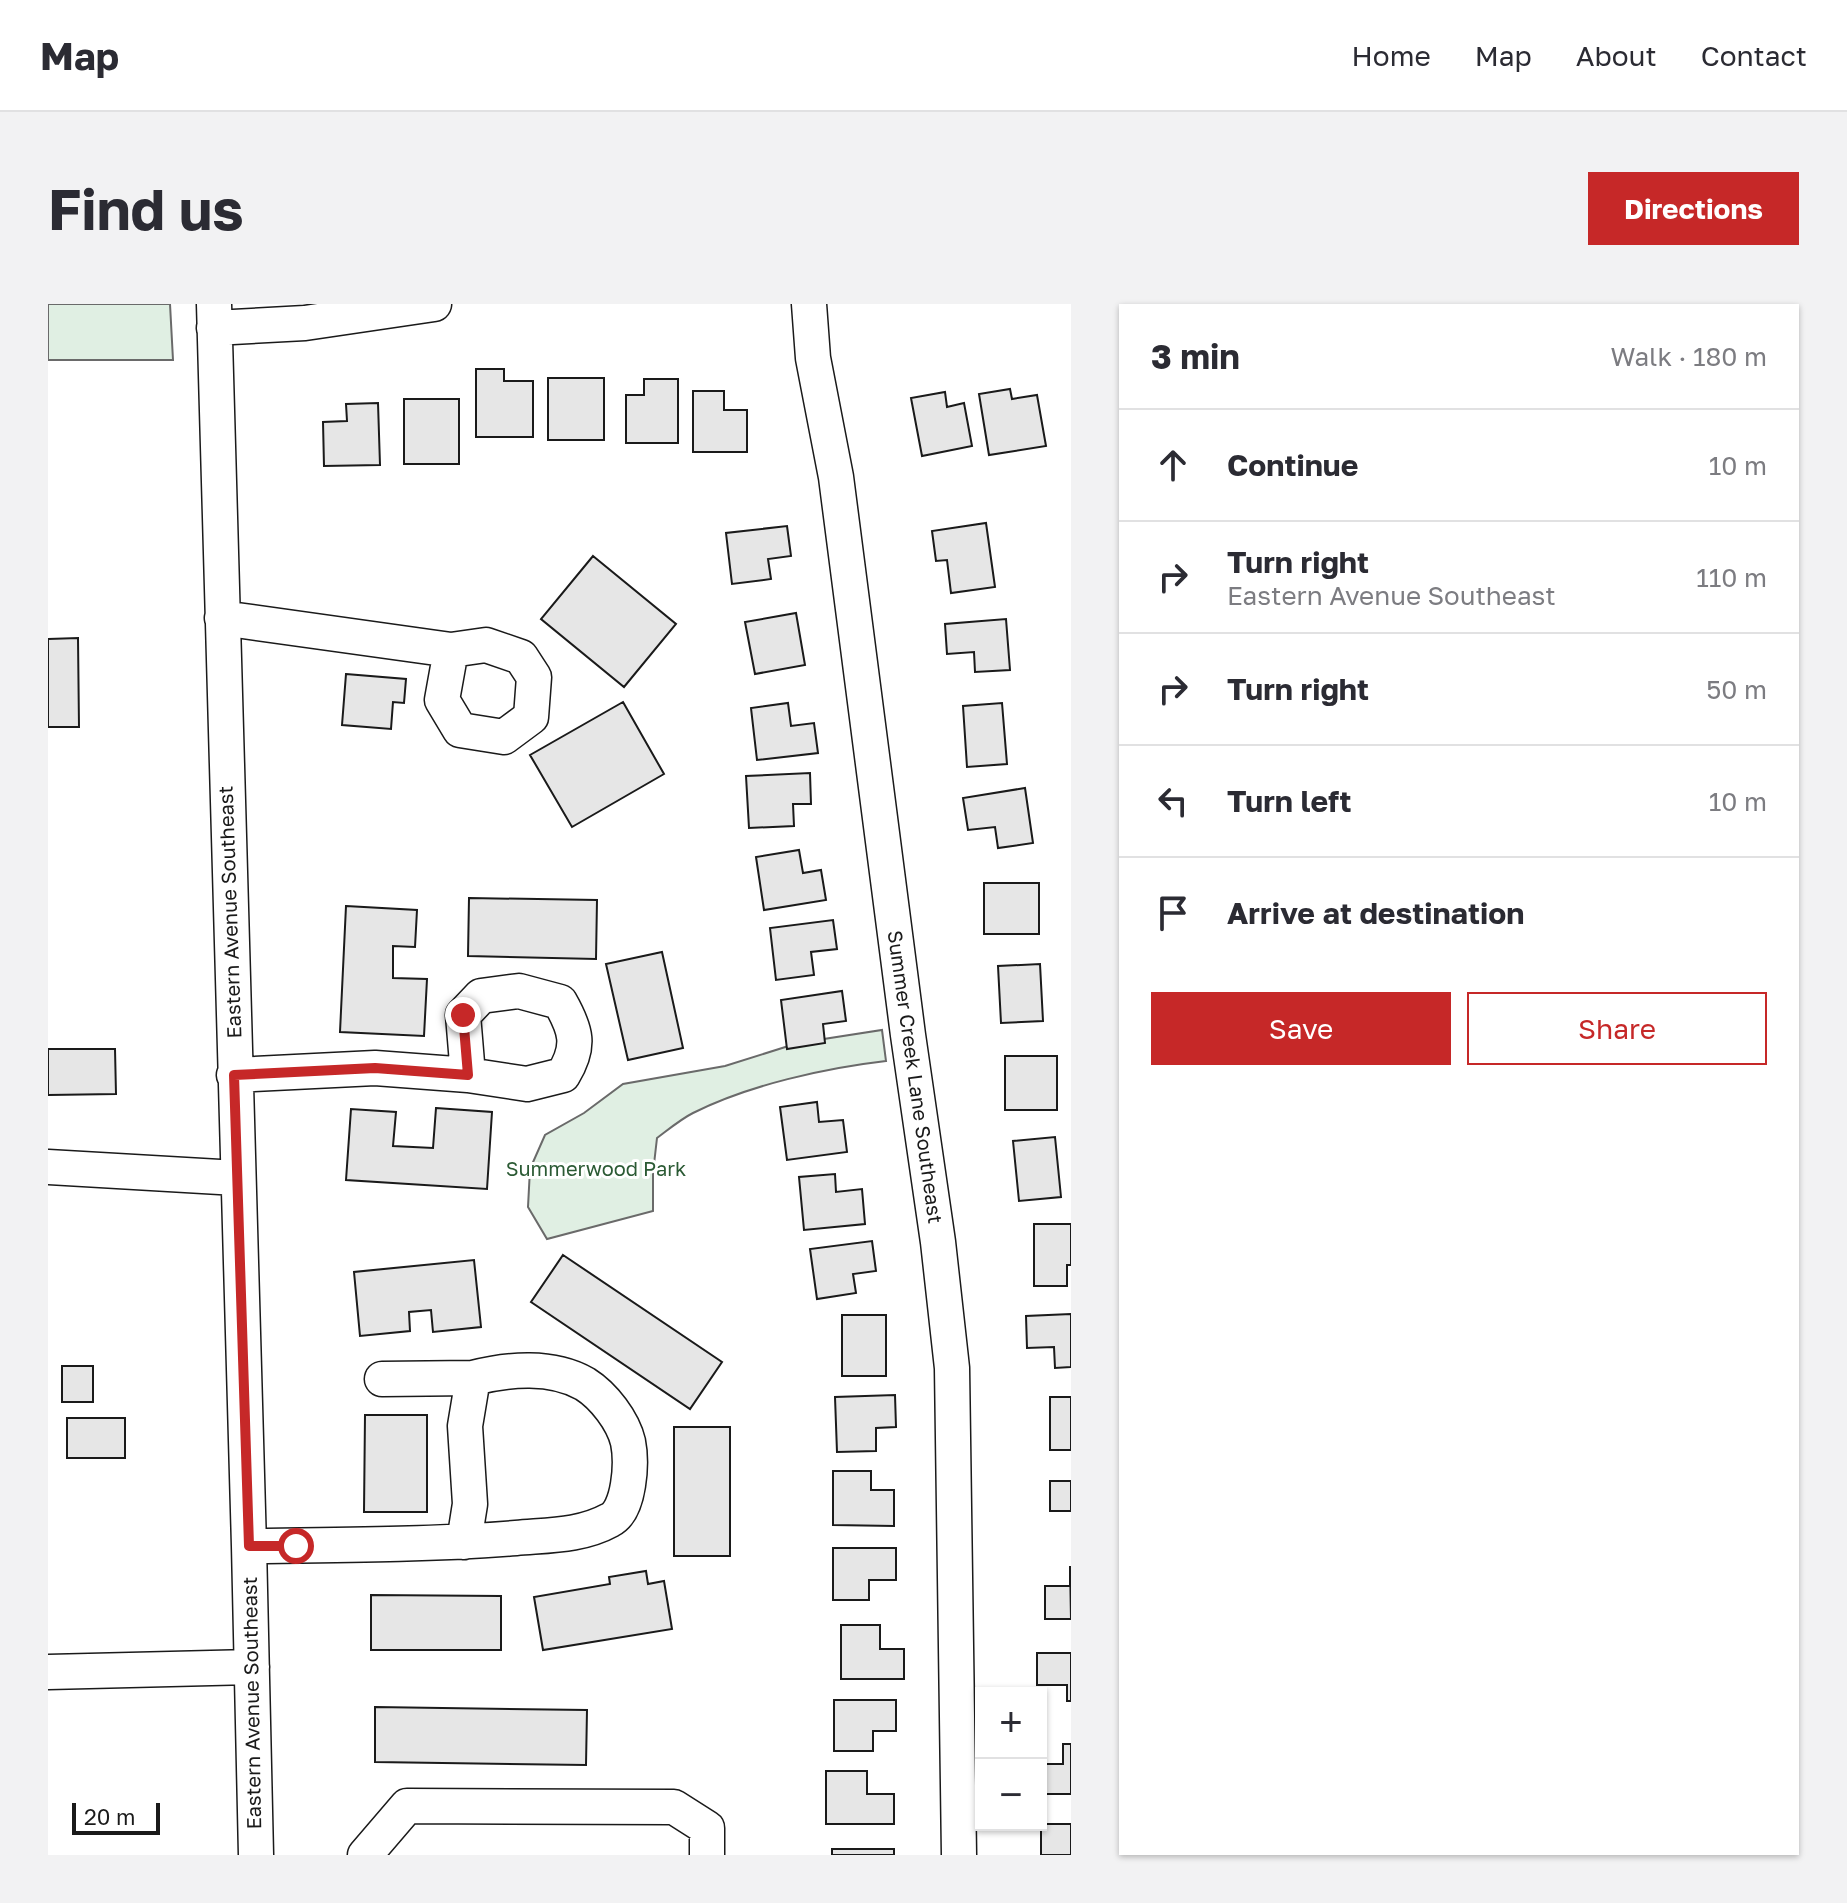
<!DOCTYPE html>
<html lang="en">
<head>
<meta charset="utf-8">
<style>
	body { margin:0; font-family:"Golos Text",sans-serif; background:#f2f2f3; color:#2b2b33 }
	.controls { position:absolute; right:24px; bottom:24px; display:grid; overflow:hidden; border-radius:0px; box-shadow:0 2px 6px #0004 }
	.controls button { width:72px; height:72px; display:grid; place-items:center; padding:0; border:0; border-bottom:2px solid #e1e1e2; background:#fff; color:#2b2b33; font:40px sans-serif }
	.scale { position:absolute; left:24px; bottom:20px; width:88px; box-sizing:border-box; padding-left:8px; border:4px solid #1a1a1a; border-top:0; font-size:22px; line-height:28px; white-space:nowrap; color:#1a1a1a; -webkit-text-stroke:6px #fff; paint-order:stroke }
	.stop { position:absolute; width:24px; height:24px; margin:-18px; border:6px solid #c62828; border-radius:50%; background:#fff }
	.stop.end { background:#c62828; border-color:#fff; box-shadow:0 2px 8px #0008 }
	.list { margin:0; padding:0; list-style:none }
	h2 { display:flex; justify-content:space-between; align-items:center; height:104px; margin:0; padding:0 32px; font-size:34px }
	h2 small { font-size:26px; font-weight:400; color:#7c7c81 }
	.list li { display:grid; grid-template-columns:52px 1fr auto; gap:24px; align-items:center; box-sizing:border-box; height:112px; padding:0 32px; border-top:2px solid #e1e1e2 }
	.list b { display:block; font-size:30px; white-space:nowrap }
	.list p { margin:0; font-size:26px; white-space:nowrap; color:#7c7c81 }
	.list em { font-size:26px; font-style:normal; color:#7c7c81 }
	.actions { display:flex; gap:16px; padding:24px 32px }
	.actions a { flex:1; padding:18px 0; border:2px solid #c62828; border-radius:0px; text-align:center; font-size:28px; color:#c62828 }
	.actions .main { background:#c62828; color:#fff }
	.icon { flex:none; width:44px; height:44px; fill:none; stroke:currentColor; stroke-width:2; stroke-linecap:round; stroke-linejoin:round }
	.map { position:relative; flex:none; width:1023px; height:1551px; overflow:hidden; border-radius:0px }
	header { display:flex; align-items:center; gap:48px; box-sizing:border-box; height:112px; padding:0 40px; background:#fff; border-bottom:2px solid #e1e1e2 }
	header strong { font-size:38px }
	nav { display:flex; gap:44px; margin-inline-start:auto; font-size:28px }
	.intro { display:flex; align-items:center; justify-content:space-between; box-sizing:border-box; height:192px; padding:0 48px }
	h1 { margin:0; font-size:56px }
	.button { padding:20px 36px; border-radius:0px; background:#c62828; color:#fff; font-size:28px; font-weight:700 }
	main { display:flex; gap:48px; padding:0 48px }
	aside { flex:1; background:#fff; border-radius:0px; box-shadow:0 2px 6px #0004 }
	.map>svg:first-child { display:block }
	.green { fill:#e0efe3; stroke:#6a6a6a; stroke-width:2 }
	.building { fill:#e6e6e6; stroke:#1a1a1a; stroke-width:2 }
	.lines { fill:none; stroke-linecap:round; stroke-linejoin:round }
	.minor-casing { stroke:#1a1a1a; stroke-width:37 }
	.minor { stroke:#fff; stroke-width:34 }
	.route { stroke:#c62828; stroke-width:10 }
	.labels { text-anchor:middle; stroke-width:6; stroke-linejoin:round; paint-order:stroke }
	.street-label { font-size:20px; fill:#1a1a1a; stroke:#fff }
	.park-label { font-size:20px; fill:#2b5a34; stroke:#fff }
</style>
</head>
<body>
<header>
<strong>Map</strong>
<nav><a>Home</a><a>Map</a><a>About</a><a>Contact</a></nav>
</header>
<div class="intro"><h1>Find us</h1><a class="button">Directions</a></div>
<main>
<div class="map">
<svg width="1023" height="1551" viewBox="0 0 1023 1551">
	<rect width="100%" height="100%" fill="#fff"/>
	<!-- green -->
	<path class="green" d="M0,0H122L125,56H0Z
		M834,726L838,757C777,764 701,781 645,809C633,815 621,825 609,834L605,869V907L499,935L480,903L482,865L497,831L536,809L575,780L677,762L750,739Z"/>
	<!-- building -->
	<path class="building" d="M428,65H456V77H485V133H428Z
		M500,74H556V136H500Z
		M596,75H630V139H578V91H596Z
		M962,85L964,95L989,91L998,142L941,151L931,90Z
		M645,87H676V106H699V148H645Z
		M897,88L899,103L916,99L924,142L874,152L863,94Z
		M356,95H411V160H356Z
		M330,99L332,161L276,162L275,118L299,117L298,100Z
		M938,219L947,283L903,289L899,256L888,257L884,227Z
		M739,222L743,252L720,255L723,275L684,280L678,229Z
		M545,252L628,320L576,383L493,315Z
		M748,309L757,361L707,370L697,318Z
		M958,315L962,366L927,368L926,348L899,350L897,320Z
		M30,334L31,423H0V335Z
		M298,370L358,375L356,399L345,398L343,425L294,421Z
		M575,398L616,470L524,523L482,451Z
		M740,399L743,422L766,419L770,449L709,456L703,404Z
		M954,399L959,460L919,463L915,402Z
		M762,469L763,500H745L746,522L701,524L698,472Z
		M977,484L985,539L950,544L947,523L920,526L915,494Z
		M751,546L755,569L773,566L778,596L716,606L708,553Z
		M936,579H991V630H936Z
		M421,594L549,596L548,655L420,652Z
		M298,602L369,606L367,643L345,642V674L379,675L376,732L292,728Z
		M785,616L789,645L763,648L766,671L728,676L722,624Z
		M614,648L635,744L580,756L558,660Z
		M992,660L995,717L953,719L950,662Z
		M794,687L798,717L775,720L777,739L739,745L733,696Z
		M0,745H67L68,790L0,791Z
		M957,752H1009V806H957Z
		M769,798L771,818L795,816L799,848L739,856L732,803Z
		M388,804L444,808L439,885L298,876L303,805L348,808L345,842L385,844Z
		M1007,833L1013,893L971,897L965,837Z
		M787,870L788,888L814,885L817,920L756,926L751,873Z
		M986,920H1023V961H1019V982H986Z
		M824,937L828,967L805,970L808,989L769,995L762,945Z
		M515,951L674,1058L642,1105L483,998Z
		M426,956L433,1023L385,1028L383,1006L361,1008L362,1027L312,1032L306,968Z
		M1023,1010V1063L1007,1064L1006,1043L979,1044L978,1012Z
		M794,1011H838V1072H794Z
		M14,1062H45V1098H14Z
		M847,1091L848,1123L828,1124V1147L789,1148L787,1093Z
		M1002,1093H1023V1146H1002Z
		M317,1111H379V1208H316Z
		M19,1114H77V1154H19Z
		M626,1123H682V1252H626Z
		M785,1167H823V1186H846V1222L785,1221Z
		M1002,1177H1023V1207H1002Z
		M785,1244H848V1276H821V1296H785Z
		M1022,1262L1023,1315H997V1282H1022Z
		M598,1267L600,1280L616,1277L624,1325L495,1346L486,1293L562,1280L561,1273Z
		M323,1291L453,1292V1346H323Z
		M793,1321H832V1345H856V1375H793Z
		M989,1349H1023V1397H1019V1381H989Z
		M786,1396H848V1427H825V1447H786Z
		M327,1403L539,1406L538,1461L327,1458Z
		M1015,1440H1023V1490H993V1460H1015Z
		M778,1467H819V1490H846V1520H778Z
		M993,1520H1023V1551H993Z
		M784,1545H846V1551H784Z"/>
	<g class="lines">
		<defs>
			<path id="minor" d="M166,0L201,1242L208,1551
				M761,0L765,54L788,173L860,731L890,938L904,1064L911,1551
				M166,24L257,19L386,0
				M174,314L403,346L438,341L473,353L486,373L483,413L456,433L412,426L394,396L403,346
				M186,771L327,764L420,771L479,780L515,771C533,742 528,726 512,698L471,687L433,692L415,711L420,771
				M0,863L189,874
				M334,1075L425,1074
				M201,1242C290,1241 379,1241 468,1234C500,1231 533,1232 562,1216C582,1206 584,1158 580,1138C575,1117 556,1092 537,1080C504,1061 460,1065 425,1074L417,1122L422,1200L416,1238
				M0,1368L204,1363
				M317,1551L359,1502L626,1503L659,1524V1551"/>
		</defs>
		<!-- minor casing -->
		<use href="#minor" class="minor-casing"/>
		<!-- minor -->
		<use href="#minor" class="minor"/>
	</g>
	<g class="lines">
		<!-- route -->
		<path class="route" d="M248,1242H201L186,771L327,764L420,771L415,711"/>
	</g>
	<g class="labels">
		<!-- street labels -->
		<g class="street-label">
			<text transform="translate(182 608) rotate(-92)" y="7">Eastern Avenue Southeast</text>
			<text transform="translate(867 773) rotate(82)" y="7">Summer Creek Lane Southeast</text>
			<text transform="translate(204 1399) rotate(-91)" y="7">Eastern Avenue Southeast</text>
		</g>
		<!-- park labels -->
		<g class="park-label">
			<text x="548" y="872">Summerwood Park</text>
		</g>
	</g>
</svg>
<div class="controls">
<button>+</button>
<button>−</button>
</div>
<div class="scale">20 m</div>
<div class="stop" style="left:248px;top:1242px"></div>
<div class="stop end" style="left:415px;top:711px"></div>
</div>
<aside>
<h2>3 min<small>Walk · 180 m</small></h2>
<ul class="list">
<li><svg class="icon" aria-label="ahead" viewBox="0 0 24 24"><path d="M12 20V5M6 11l6-6 6 6"/></svg><div><b>Continue</b></div><em>10 m</em></li>
<li><svg class="icon" aria-label="right" viewBox="0 0 24 24"><path d="M7 20v-9h11M14 6l5 5-5 5"/></svg><div><b>Turn right</b><p>Eastern Avenue Southeast</p></div><em>110 m</em></li>
<li><svg class="icon" aria-label="right" viewBox="0 0 24 24"><path d="M7 20v-9h11M14 6l5 5-5 5"/></svg><div><b>Turn right</b></div><em>50 m</em></li>
<li><svg class="icon" aria-label="left" viewBox="0 0 24 24"><path d="M17 20v-9H6M10 6l-5 5 5 5"/></svg><div><b>Turn left</b></div><em>10 m</em></li>
<li><svg class="icon" aria-label="arrive" viewBox="0 0 24 24"><path d="M6 21V4h12l-3 4 3 4H6"/></svg><div><b>Arrive at destination</b></div></li>
</ul>
<div class="actions"><a class="main">Save</a><a>Share</a></div>
</aside>
</main>
</body>
</html>
